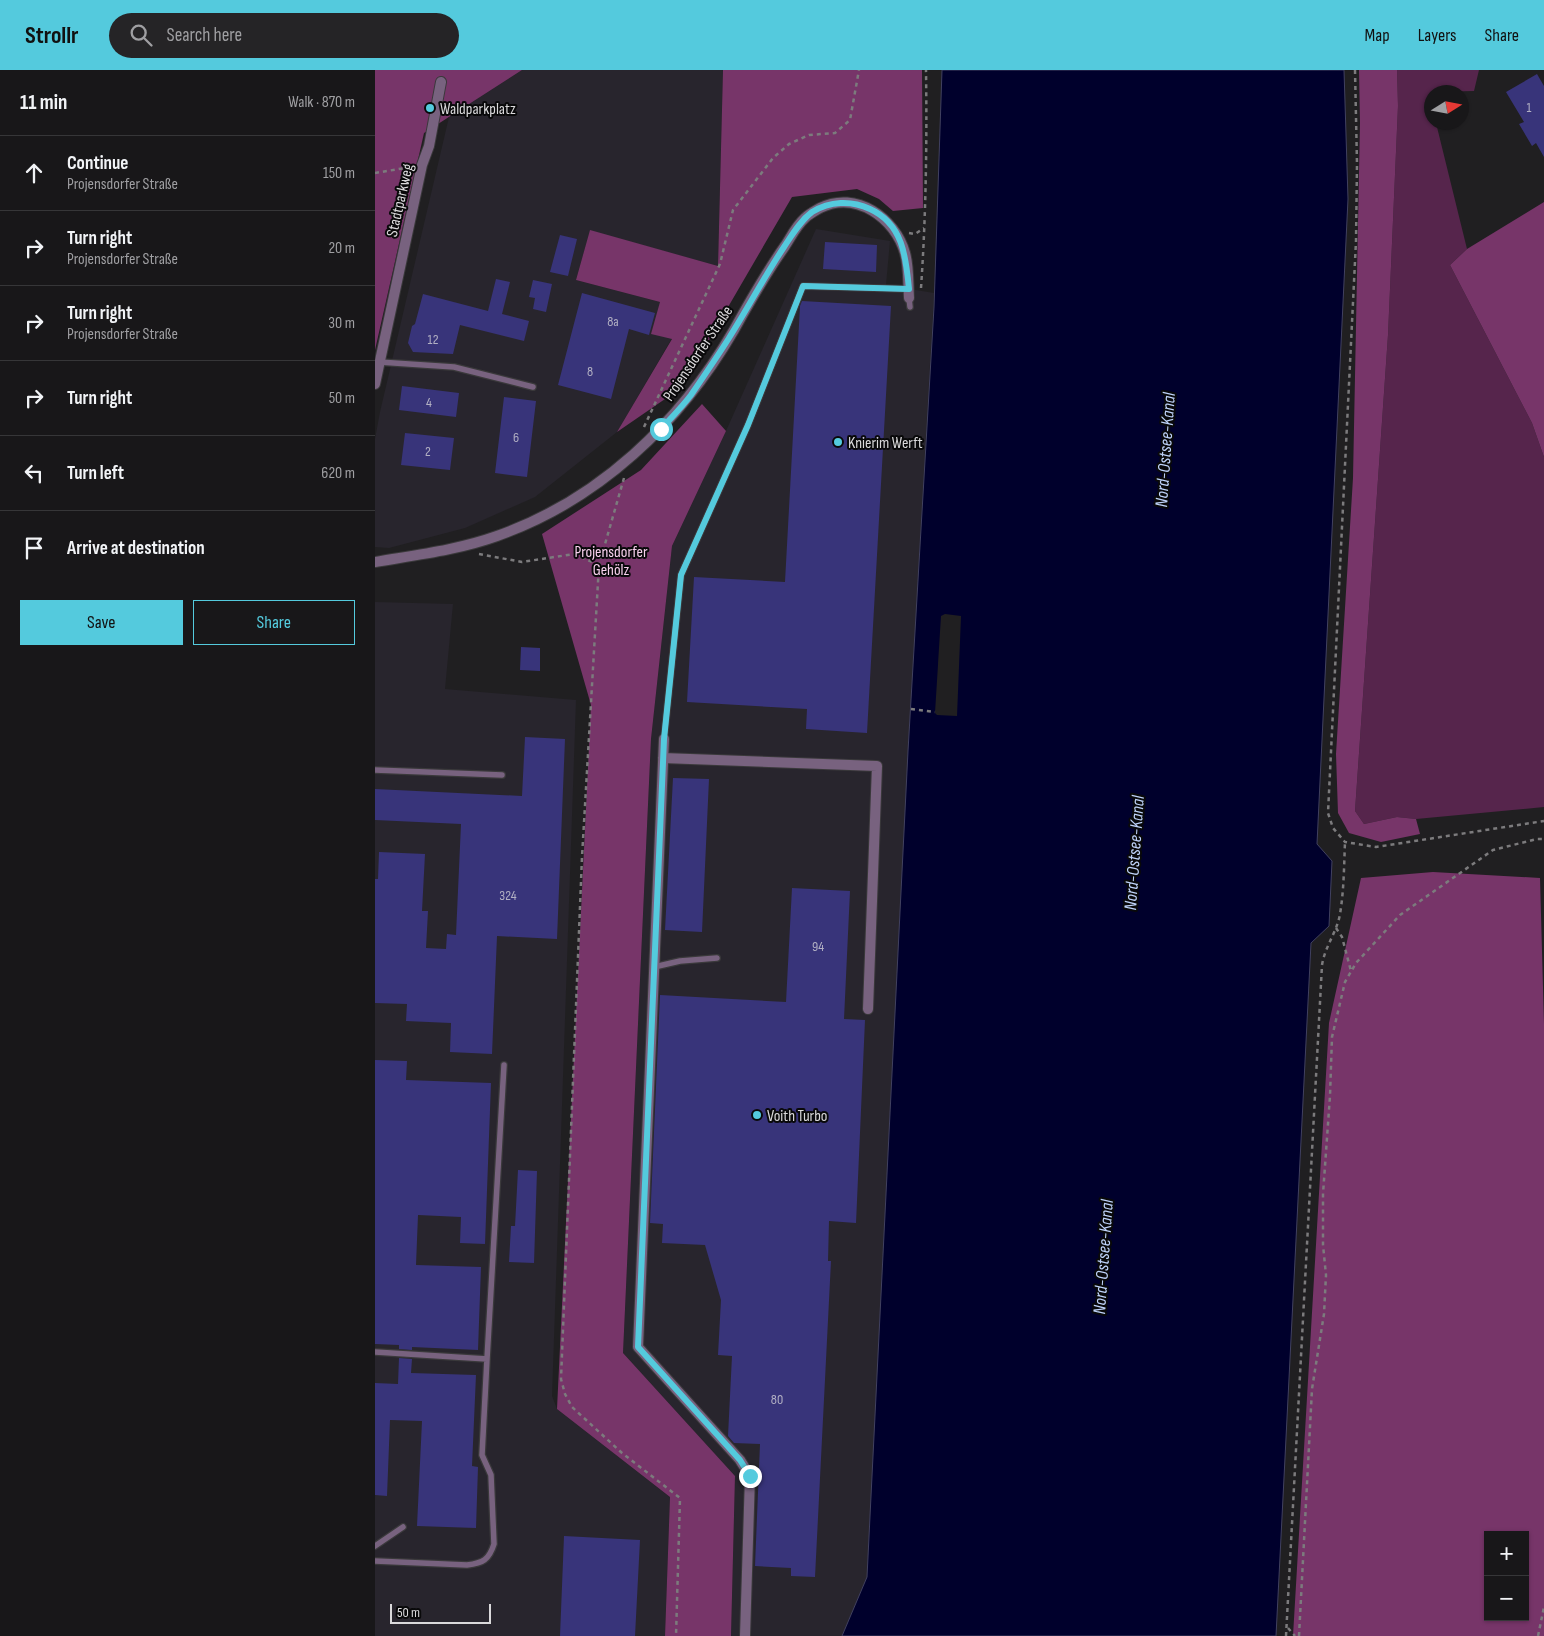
<!DOCTYPE html>
<html lang="en">
<head>
<meta charset="utf-8">
<style>
	body { margin:0; font-family:"Sofia Sans Condensed",sans-serif; background:#252426; color:#f1f3f6 }
	.controls { position:absolute; right:15px; bottom:15px; display:grid; overflow:hidden; border-radius:0px; box-shadow:0 1px 4px #0004 }
	.controls button { width:45px; height:45px; display:grid; place-items:center; padding:0; border:0; border-bottom:1px solid #363638; background:#181719; color:#f1f3f6; font:25px sans-serif }
	.compass { position:absolute; left:1049px; top:15px; width:45px; height:45px; border-radius:50%; background:#181719; box-shadow:0 1px 4px #0004; rotate:79deg }
	.scale { position:absolute; left:15px; bottom:12px; width:101px; box-sizing:border-box; padding-left:5px; border:2px solid #dad9db; border-top:0; font-size:14px; line-height:18px; white-space:nowrap; color:#dad9db; -webkit-text-stroke:4px #09090a; paint-order:stroke }
	.stop { position:absolute; width:15px; height:15px; margin:-11px; border:4px solid #54cadd; border-radius:50%; background:#fff }
	.stop.end { background:#54cadd; border-color:#fff; box-shadow:0 1px 5px #0008 }
	.list { margin:0; padding:0; list-style:none }
	h2 { display:flex; justify-content:space-between; align-items:center; height:65px; margin:0; padding:0 20px; font-size:21px }
	h2 small { font-size:16px; font-weight:400; color:#9f9fa2 }
	.list li { display:grid; grid-template-columns:32px 1fr auto; gap:15px; align-items:center; box-sizing:border-box; height:75px; padding:0 20px; border-top:1px solid #363638 }
	.list b { display:block; font-size:19px; white-space:nowrap }
	.list p { margin:0; font-size:16px; white-space:nowrap; color:#9f9fa2 }
	.list em { font-size:16px; font-style:normal; color:#9f9fa2 }
	.actions { display:flex; gap:10px; padding:15px 20px }
	.actions a { flex:1; padding:11px 0; border:1px solid #54cadd; border-radius:0px; text-align:center; font-size:18px; color:#54cadd }
	.actions .main { background:#54cadd; color:#111 }
	.icon { flex:none; width:28px; height:28px; fill:none; stroke:currentColor; stroke-width:2; stroke-linecap:round; stroke-linejoin:round }
	.map { position:relative; flex:none; width:1169px; height:1566px; overflow:hidden }
	header { display:flex; align-items:center; gap:30px; box-sizing:border-box; height:70px; padding:0 25px; background:#54cadd; color:#111 }
	header strong { font-size:24px }
	nav { display:flex; gap:28px; margin-inline-start:auto; font-size:18px }
	.search { width:350px; height:45px; background:#252426; display:flex; align-items:center; gap:12px; box-sizing:border-box; padding:0 18px; border-radius:28px; color:#9f9fa2; font-size:19px }
	main { display:flex }
	aside { flex:1; background:#181719 }
	.map>svg:first-child { display:block }
	.built { fill:#28252d }
	.green { fill:#56254c }
	.forest { fill:#773569; fill-rule:evenodd }
	.water { fill:#00002c; stroke:#414160 }
	.pier { fill:#201f21 }
	.building { fill:#38347a }
	.lines { fill:none; stroke-linecap:round; stroke-linejoin:round }
	.lane-casing { stroke:#3a393b; stroke-width:8 }
	.street-casing { stroke:#3a393b; stroke-width:12 }
	.path { stroke:#7c7b7d; stroke-width:2.5; stroke-dasharray:4 4; stroke-linecap:butt }
	.lane { stroke:#78627f; stroke-width:5.5 }
	.street { stroke:#78627f; stroke-width:10 }
	.route { stroke:#54cadd; stroke-width:6 }
	.poi-dot { fill:#54cadd; stroke:#09090a; stroke-width:2 }
	.labels { text-anchor:middle; stroke-width:4; stroke-linejoin:round; paint-order:stroke }
	.number-label { font-size:14px; fill:#b2b0c3 }
	.poi-label { font-size:16px; fill:#dad9db; stroke:#09090a; text-anchor:start }
	.street-label { font-size:16px; fill:#dad9db; stroke:#09090a }
	.park-label { font-size:16px; fill:#f8d0ed; stroke:#09090a }
	.water-label { font-size:18px; font-style:italic; fill:#bfd3fa; stroke:#09090a }
</style>
</head>
<body>
<header>
<strong>Strollr</strong>
<div class="search"><svg class="icon" aria-label="search" viewBox="0 0 24 24"><circle cx="10" cy="10" r="6"/><path d="M15 15l6 6"/></svg>Search here</div>
<nav><a>Map</a><a>Layers</a><a>Share</a></nav>
</header>
<main>
<aside>
<h2>11 min<small>Walk · 870 m</small></h2>
<ul class="list">
<li><svg class="icon" aria-label="ahead" viewBox="0 0 24 24"><path d="M12 20V5M6 11l6-6 6 6"/></svg><div><b>Continue</b><p>Projensdorfer Straße</p></div><em>150 m</em></li>
<li><svg class="icon" aria-label="right" viewBox="0 0 24 24"><path d="M7 20v-9h11M14 6l5 5-5 5"/></svg><div><b>Turn right</b><p>Projensdorfer Straße</p></div><em>20 m</em></li>
<li><svg class="icon" aria-label="right" viewBox="0 0 24 24"><path d="M7 20v-9h11M14 6l5 5-5 5"/></svg><div><b>Turn right</b><p>Projensdorfer Straße</p></div><em>30 m</em></li>
<li><svg class="icon" aria-label="right" viewBox="0 0 24 24"><path d="M7 20v-9h11M14 6l5 5-5 5"/></svg><div><b>Turn right</b></div><em>50 m</em></li>
<li><svg class="icon" aria-label="left" viewBox="0 0 24 24"><path d="M17 20v-9H6M10 6l-5 5 5 5"/></svg><div><b>Turn left</b></div><em>620 m</em></li>
<li><svg class="icon" aria-label="arrive" viewBox="0 0 24 24"><path d="M6 21V4h12l-3 4 3 4H6"/></svg><div><b>Arrive at destination</b></div></li>
</ul>
<div class="actions"><a class="main">Save</a><a>Share</a></div>
</aside>
<div class="map">
<svg width="1169" height="1566" viewBox="0 0 1169 1566">
	<rect width="100%" height="100%" fill="#201f21"/>
	<!-- built -->
	<path class="built" d="M147,0H348L343,196L215,161L201,210L285,232L297,268L242,362L160,427L90,458L14,478L0,477V369L5,342L74,47Z
		M441,159L515,171L511,215L559,223L533,681L492,1507L467,1566H356L360,1406L248,1283L276,669L297,476L351,361Z
		M0,532L78,534L70,619L201,630L177,1326L182,1339L295,1427L290,1566H0Z"/>
	<!-- green -->
	<path class="green" d="M1022,0H1104L1099,21L1056,22V25H1055L1056,33V52L1061,53L1092,179L1075,195L1157,353L1169,387V737L1041,749L1022,747L989,754L980,741L1013,265L1023,36Z"/>
	<!-- forest -->
	<path class="forest" d="M0,0H147L49,63L0,280Z
		M348,0H547L548,138L518,141L504,129L482,119L417,127L306,318L242,362L297,269L276,264L285,232L201,210L215,160L343,196Z
		M984,0H1022L1023,36L1013,265L980,741L989,754L1022,747L1041,749L1045,764L1006,772L974,763L963,743L961,684L978,408L985,53Z
		M1169,132V387L1157,353L1075,195L1092,179Z
		M327,334L351,361L297,476L276,669L248,1283L360,1406L356,1566H290L295,1427L182,1339L216,635L167,464L266,400Z
		M1058,802L1165,808L1169,954V1566H918L954,953L986,808ZM1113,1465H1150V1547H1113Z"/>
	<!-- water -->
	<path class="water" d="M567,0H969L973,129L942,774L957,791L954,856L936,873L901,1566H467L492,1507L533,681L559,237Z"/>
	<!-- pier -->
	<path class="pier" d="M570,544L586,546L582,646L562,645L560,643L566,546Z"/>
	<!-- building -->
	<path class="building" d="M1162,4L1169,16V87L1161,73L1157,76L1144,54L1149,52L1131,22Z
		M185,165L202,169L193,206L175,202Z
		M450,172L502,175L501,202L448,199Z
		M121,209L135,212L127,244L154,251L149,271L85,255L78,284L38,282L33,273L37,256L40,254L48,224L113,241Z
		M158,210L177,214L171,242L158,239L160,228L154,227Z
		M207,223L280,243L274,265L254,259L236,329L183,315Z
		M427,231L516,236L492,663L431,659L432,639L312,632L319,507L410,512L425,236Z
		M27,316L84,323L81,347L24,340Z
		M129,327L161,331L152,407L120,403Z
		M30,363L79,368L75,400L26,395Z
		M146,577L165,578V601L145,600Z
		M150,667L190,669L182,869L122,866L117,984L75,982L76,953L31,951L32,934L0,933V809H3L4,782L50,784L47,841H53L51,878L71,879L72,864L81,865L86,754L0,750V719L147,726Z
		M298,708L334,709L327,862L290,860Z
		M417,818L475,821L469,949L490,950L481,1153L454,1151L453,1191H456L440,1507L416,1506V1498L380,1496L385,1374L359,1373L353,1366L357,1286L343,1285L346,1230L330,1175L287,1173L288,1154L275,1153L285,925L411,932Z
		M0,990L32,991L31,1010L116,1013L110,1174L85,1173L86,1147L43,1145L41,1195L106,1197L103,1280L37,1277V1280L24,1279V1275L0,1274Z
		M143,1100L162,1101L159,1193L134,1192L136,1156H140Z
		M24,1288L37,1289L36,1303L101,1305L97,1396L103,1397L101,1458L42,1456L47,1351L15,1350L12,1426L0,1425V1313L23,1314Z
		M189,1466L265,1470L260,1566H185Z"/>
	<g class="lines">
		<defs>
			<path id="lane" d="M534,228L535,237
				M4,292L79,297L158,317
				M289,669L306,505L373,355L428,216L534,219
				M0,700L127,705
				M279,897L305,891L342,888
				M0,1282L112,1289L129,995
				M0,1476L28,1457
				M0,1491L92,1495C108,1493 114,1490 119,1474L116,1405L107,1385L112,1289"/>
			<path id="street" d="M0,314L47,95L54,76L66,12
				M0,492C41,485 83,480 122,466C224,430 305,353 359,260C375,231 391,203 410,176C416,167 421,156 430,148C434,144 440,141 445,138C481,120 520,148 530,183C534,197 533,213 534,228
				M289,669L263,1277L365,1390L375,1406L370,1566
				M288,688L502,696L493,939"/>
		</defs>
		<!-- lane casing -->
		<use href="#lane" class="lane-casing"/>
		<!-- street casing -->
		<use href="#street" class="street-casing"/>
		<!-- path -->
		<path class="path" d="M980,0L982,94L981,171L953,743L958,758L970,772L1001,777L1169,751
			M0,103L36,97
			M534,163L540,164L549,158
			M546,218C551,145 552,73 551,0
			M269,357L345,194L358,140L398,88L414,74L434,65L460,63L475,50L484,0
			M249,408L224,495L207,787L186,1309L190,1324L197,1337L247,1383L305,1428L301,1566
			M104,484L147,492L199,484L224,495
			M536,639L560,642
			M961,858L967,867L976,901
			M913,1558L920,1566
			M911,1566L947,895C950,876 962,862 965,844C969,820 969,796 970,772
			M924,1566L937,1319L949,1244L951,1205L948,1175V1124L955,1026L957,967L970,912L981,893L1025,845L1118,780L1162,769H1169
			M1163,1566L1169,1537"/>
		<!-- lane -->
		<use href="#lane" class="lane"/>
		<!-- street -->
		<use href="#street" class="street"/>
	</g>
	<g class="lines">
		<!-- route -->
		<path class="route" d="M286,359C296,348 307,337 316,325C329,306 342,287 354,268C373,238 389,207 409,177C417,165 425,151 437,142C455,131 476,130 495,139C528,154 531,187 534,219L428,216L373,355L306,505L289,669L263,1277L365,1390L375,1406"/>
	</g>
	<!-- markers -->
	<g class="poi-dot">
		<circle cx="55" cy="38" r="5"/>
		<circle cx="463" cy="372" r="5"/>
		<circle cx="382" cy="1045" r="5"/>
	</g>
	<g class="labels">
		<!-- number labels -->
		<g class="number-label">
			<text x="1154" y="42">1</text>
			<text x="238" y="256">8a</text>
			<text x="58" y="274">12</text>
			<text x="215" y="306">8</text>
			<text x="54" y="337">4</text>
			<text x="141" y="372">6</text>
			<text x="53" y="386">2</text>
			<text x="133" y="830">324</text>
			<text x="443" y="881">94</text>
			<text x="402" y="1334">80</text>
		</g>
		<!-- poi labels -->
		<g class="poi-label">
			<text x="65" y="44">Waldparkplatz</text>
			<text x="473" y="378">Knierim Werft</text>
			<text x="392" y="1051">Voith Turbo</text>
		</g>
		<!-- street labels -->
		<g class="street-label">
			<text transform="translate(24 130) rotate(-77)" y="6">Stadtparkweg</text>
			<text transform="translate(322 283) rotate(-56)" y="6">Projensdorfer Straße</text>
		</g>
		<!-- park labels -->
		<g class="park-label">
			<text x="236" y="487">Projensdorfer<tspan x="236" dy="18">Gehölz</tspan></text>
		</g>
		<!-- water labels -->
		<g class="water-label">
			<text transform="translate(790 380) rotate(-86)" y="6">Nord-Ostsee-Kanal</text>
			<text transform="translate(759 783) rotate(-86)" y="6">Nord-Ostsee-Kanal</text>
			<text transform="translate(728 1187) rotate(-86)" y="6">Nord-Ostsee-Kanal</text>
		</g>
	</g>
</svg>
<div class="controls">
<button>+</button>
<button>−</button>
</div>
<svg class="compass" viewBox="-18 -18 36 36"><path d="M0-13l5 13h-10z" fill="#e53935"/><path d="M0 13l5-13h-10z" fill="#9f9fa2"/></svg>
<div class="scale">50 m</div>
<div class="stop" style="left:286px;top:359px"></div>
<div class="stop end" style="left:375px;top:1406px"></div>
</div>
</main>
</body>
</html>
